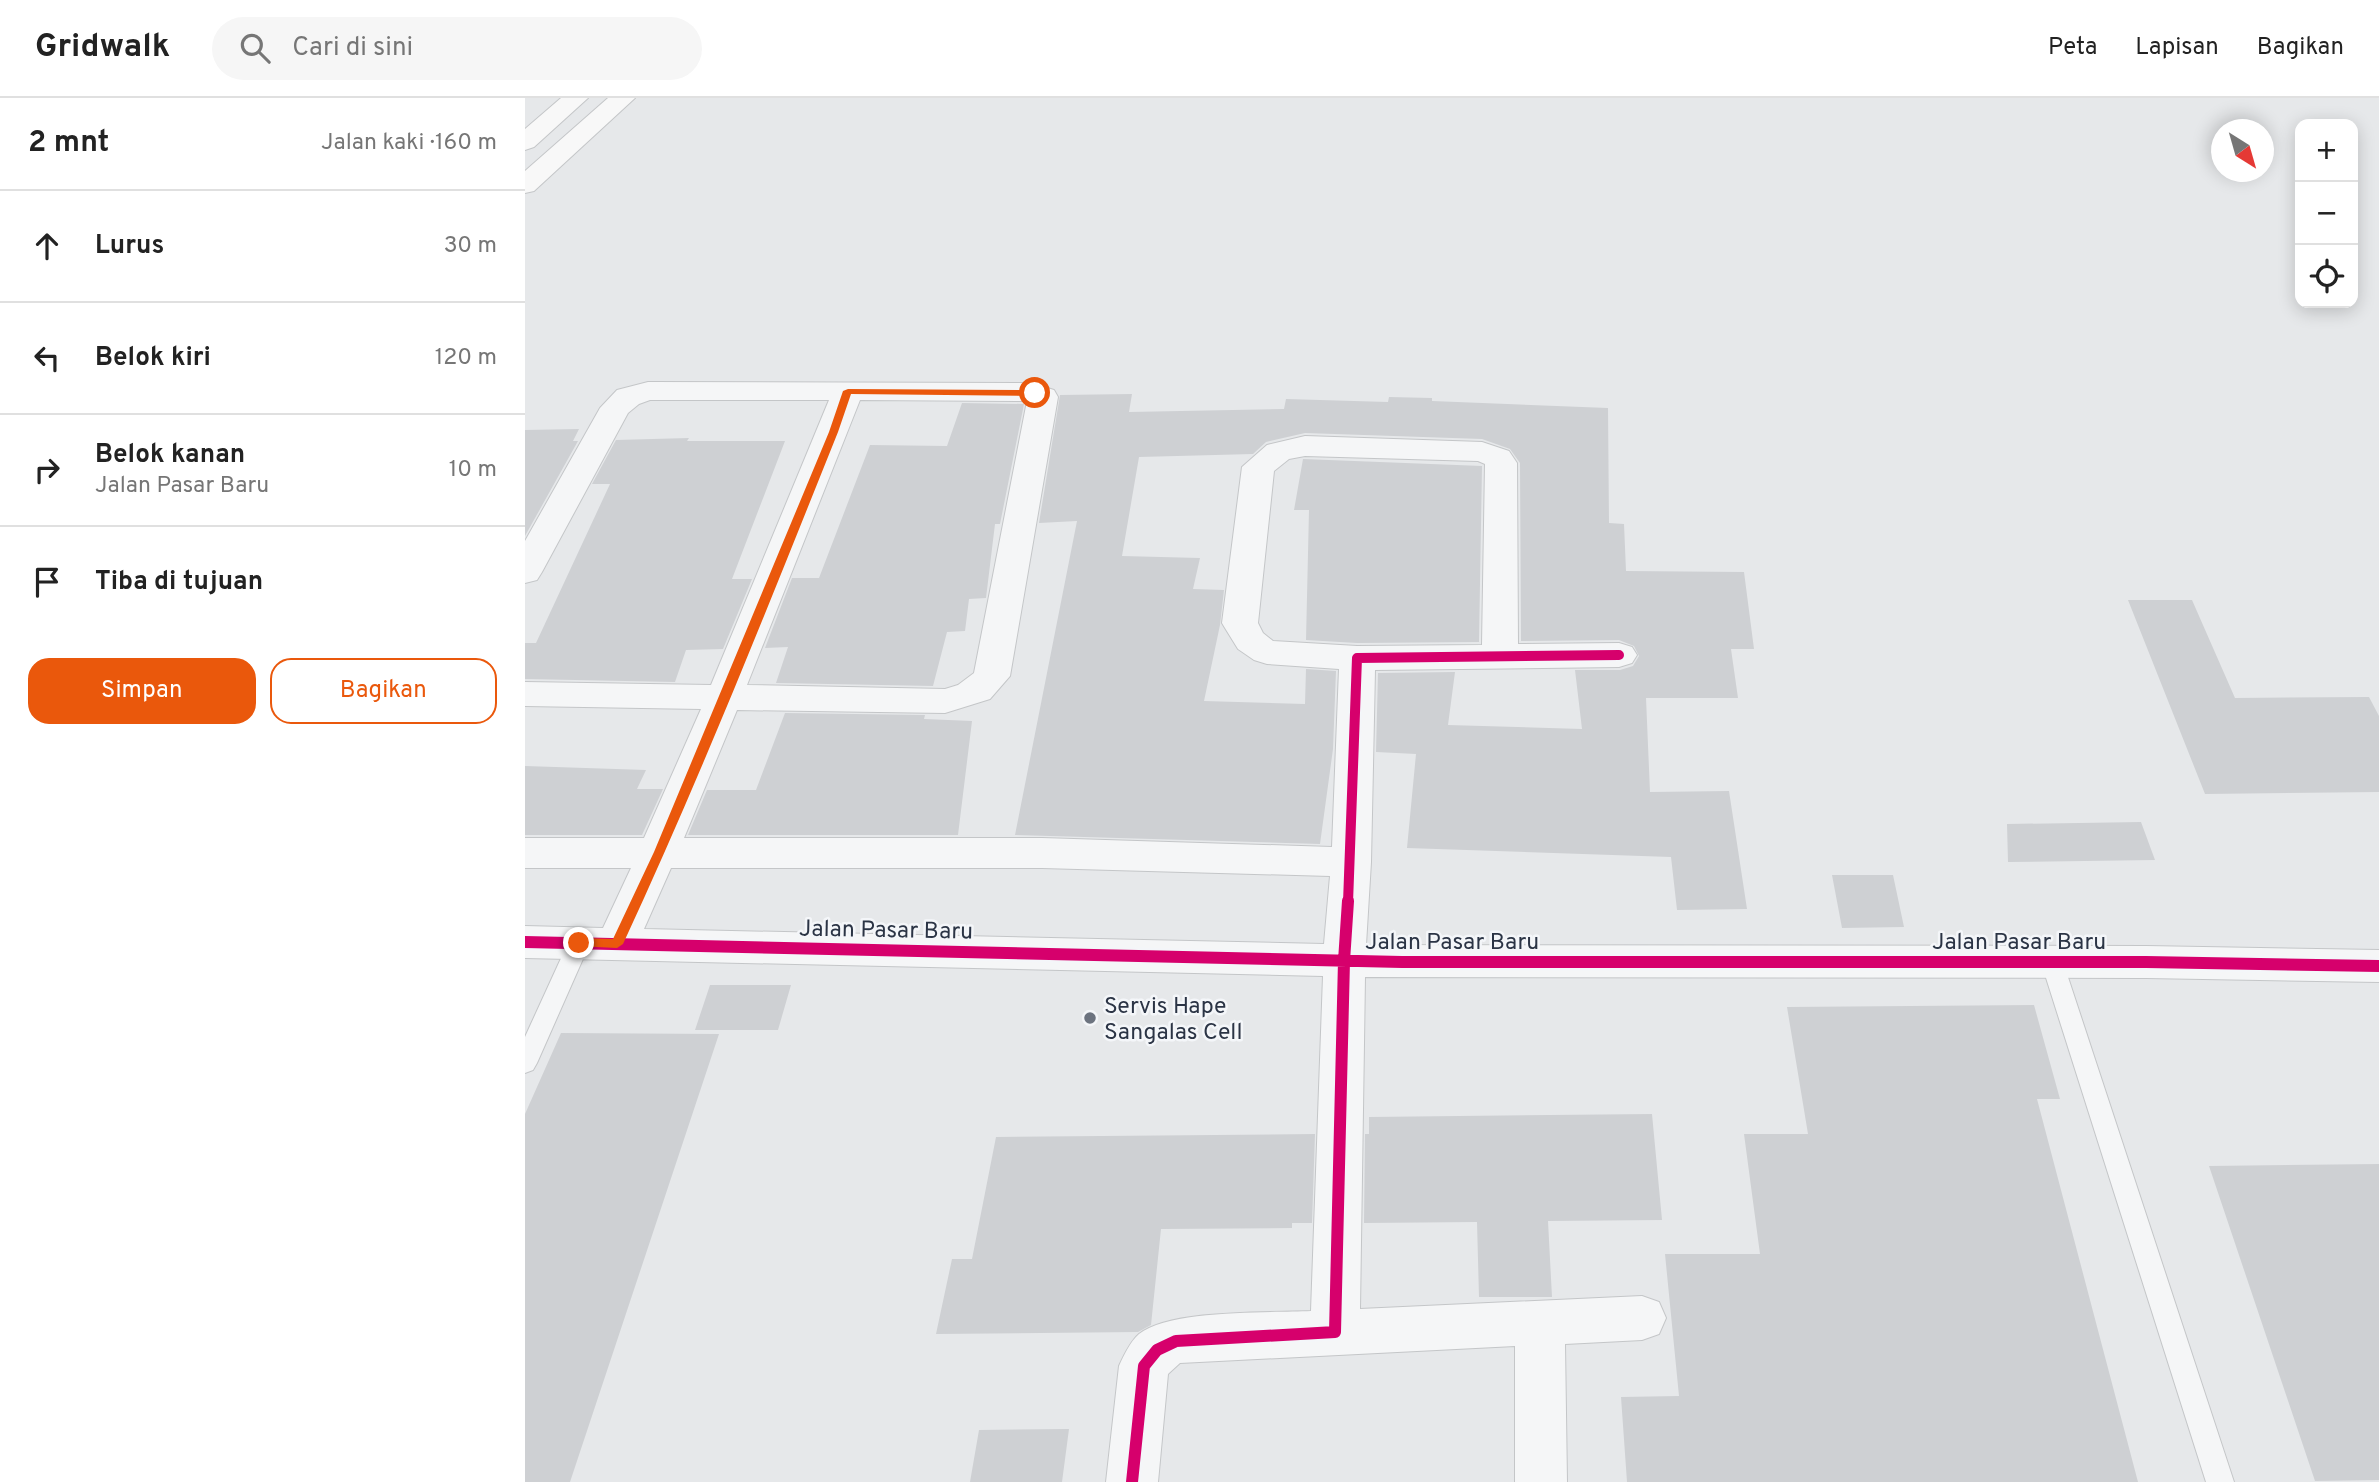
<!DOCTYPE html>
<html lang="id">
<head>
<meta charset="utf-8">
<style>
	body { margin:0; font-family:Overpass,sans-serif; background:#f6f6f6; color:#222 }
	.controls { position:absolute; right:21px; top:21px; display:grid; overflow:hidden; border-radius:14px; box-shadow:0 4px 18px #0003 }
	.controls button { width:63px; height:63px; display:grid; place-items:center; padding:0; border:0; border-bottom:2px solid #e0e0e0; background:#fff; color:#222; font:35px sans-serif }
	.compass { position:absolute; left:1686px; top:21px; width:63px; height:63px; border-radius:50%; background:#fff; box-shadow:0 4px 18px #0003; rotate:143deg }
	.stop { position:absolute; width:21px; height:21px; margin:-16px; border:5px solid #ea580c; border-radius:50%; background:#fff }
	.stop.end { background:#ea580c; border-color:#fff; box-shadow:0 2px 7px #0008 }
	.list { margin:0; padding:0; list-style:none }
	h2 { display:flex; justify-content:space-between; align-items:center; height:91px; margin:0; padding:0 28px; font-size:30px }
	h2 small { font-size:23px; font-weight:400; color:#767676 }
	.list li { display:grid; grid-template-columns:46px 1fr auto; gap:21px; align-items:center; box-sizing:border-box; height:112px; padding:0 28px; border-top:2px solid #e0e0e0 }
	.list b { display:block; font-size:26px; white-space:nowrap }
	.list p { margin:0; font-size:23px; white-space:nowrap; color:#767676 }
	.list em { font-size:23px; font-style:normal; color:#767676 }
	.actions { display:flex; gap:14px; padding:21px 28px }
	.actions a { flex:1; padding:16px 0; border:2px solid #ea580c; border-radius:21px; text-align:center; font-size:24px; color:#ea580c }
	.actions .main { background:#ea580c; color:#fff }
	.icon { flex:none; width:38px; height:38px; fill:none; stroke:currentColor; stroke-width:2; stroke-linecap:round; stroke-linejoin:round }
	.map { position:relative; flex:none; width:1854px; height:1384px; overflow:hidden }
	header { display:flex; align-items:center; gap:42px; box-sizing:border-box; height:98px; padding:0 35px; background:#fff; border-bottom:2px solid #e0e0e0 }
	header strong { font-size:33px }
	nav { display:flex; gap:38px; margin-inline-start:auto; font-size:24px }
	.search { width:490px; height:63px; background:#f6f6f6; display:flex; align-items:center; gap:18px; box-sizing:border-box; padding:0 24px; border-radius:38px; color:#767676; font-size:26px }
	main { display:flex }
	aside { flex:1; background:#fff }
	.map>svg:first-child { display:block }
	.building { fill:#ced0d3 }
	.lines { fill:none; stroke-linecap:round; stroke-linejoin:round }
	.lane-casing { stroke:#c4c6c8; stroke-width:2 }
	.street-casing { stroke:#c4c6c8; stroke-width:2 }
	.secondary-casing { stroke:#c4c6c8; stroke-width:2 }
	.lane { fill:#f5f6f7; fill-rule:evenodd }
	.street { fill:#f5f6f7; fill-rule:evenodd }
	.secondary { fill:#f8f8f8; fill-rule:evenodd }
	.cycleway-far1-casing { stroke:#f4f6f9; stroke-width:14 }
	.cycleway-casing { stroke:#f4f6f9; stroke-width:17 }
	.cycleway-far1 { stroke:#d6006c; stroke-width:10 }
	.cycleway { stroke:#d6006c; stroke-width:12 }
	.route { fill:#ea580c }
	.poi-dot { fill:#6c737f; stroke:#f4f6f9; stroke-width:2.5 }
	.labels { text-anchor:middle; stroke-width:5; stroke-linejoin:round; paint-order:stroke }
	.street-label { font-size:23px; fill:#2b3445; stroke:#f4f6f9 }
	.poi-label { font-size:23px; fill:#2b3445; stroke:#f4f6f9; text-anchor:start }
</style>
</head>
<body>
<header>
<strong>Gridwalk</strong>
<div class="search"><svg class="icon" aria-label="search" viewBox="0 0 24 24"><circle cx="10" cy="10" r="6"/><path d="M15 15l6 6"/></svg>Cari di sini</div>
<nav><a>Peta</a><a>Lapisan</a><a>Bagikan</a></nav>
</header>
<main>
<aside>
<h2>2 mnt<small>Jalan kaki · 160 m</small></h2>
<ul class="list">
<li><svg class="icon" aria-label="ahead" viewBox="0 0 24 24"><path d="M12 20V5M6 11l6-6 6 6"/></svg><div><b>Lurus</b></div><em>30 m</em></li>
<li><svg class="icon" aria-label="left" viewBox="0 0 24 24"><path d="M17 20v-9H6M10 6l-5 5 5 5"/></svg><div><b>Belok kiri</b></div><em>120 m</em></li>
<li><svg class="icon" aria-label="right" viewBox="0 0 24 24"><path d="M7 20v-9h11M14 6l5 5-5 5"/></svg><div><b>Belok kanan</b><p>Jalan Pasar Baru</p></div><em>10 m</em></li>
<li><svg class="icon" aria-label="arrive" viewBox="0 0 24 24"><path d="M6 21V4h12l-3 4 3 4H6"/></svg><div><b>Tiba di tujuan</b></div></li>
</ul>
<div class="actions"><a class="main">Simpan</a><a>Bagikan</a></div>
</aside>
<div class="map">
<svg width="1854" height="1384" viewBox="0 0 1854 1384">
	<rect width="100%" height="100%" fill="#e6e8ea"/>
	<!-- building -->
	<path class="building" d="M607,296L604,314L759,311L761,301L863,304L864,299L907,300V303L1083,310L1084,425L1099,426L1101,473L1219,474L1229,551H1206L1213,600H1121L1125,694L1204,693L1222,811L1152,812L1146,759L882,750L891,656L851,654L853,575L930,574L923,627L1057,631L1050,572H1095L1108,568L1114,558L1109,548L1094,542L996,543L995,365L985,351L957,341L780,335L741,344L728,356L614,359L597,458L675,460L668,491L699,492L695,527L679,603L780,606L781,571L811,573L808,651L795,746L490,737L552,423L514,425L535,297Z
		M437,305L499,306L475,426H470L461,500L444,501L440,533L422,534L408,588L251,585L263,549L240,550L267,480H294L345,347L422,348Z
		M54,331L48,343H53L0,438V332Z
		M164,340L162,343H260L207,481H227L198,551L161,552L150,584L0,581V545H11L85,386H67L91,342Z
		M778,361L957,368L954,544L832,545L781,542L784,412H769Z
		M1603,502H1667L1710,600L1844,599L1854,618V694L1680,696Z
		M260,615L400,617L399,621L447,623L433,737H163L182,692H231Z
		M0,668L121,672L112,691H138L117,737H0Z
		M1616,724L1630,762L1483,764L1482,726Z
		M1307,777H1368L1379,829L1317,830Z
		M185,887H266L253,932H170Z
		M1509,907L1535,1001H1512L1613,1384H1102L1096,1299L1154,1298L1140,1156H1235L1219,1036H1283L1262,909Z
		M36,935L194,936L45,1384H0V1016Z
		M1127,1016L1137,1122L1023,1123L1027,1199H954L952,1124L839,1125L840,1036H844V1019Z
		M790,1036L787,1125H767V1130L636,1131L626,1227L613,1234L411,1236L427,1161H447L471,1039Z
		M1854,1066V1382L1790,1383L1684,1068Z
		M544,1331L537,1384H445L454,1332Z"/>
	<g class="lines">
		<defs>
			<path id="lane" d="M54,836L62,839L65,845L12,965L8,972L0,975V939L43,845L46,839Z
				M1527,855L1535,858L1538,864L1709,1384H1681L1516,864L1519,858Z"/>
			<path id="street" d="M123,284L506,285L529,292L533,299L485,578L465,601L420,615L212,612L159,740H517L807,749L814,571L742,566L729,562L713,551L700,530L697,525L717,369L742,347L780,338L957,344L984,353L992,365L993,546L1094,545L1107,549L1112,557L1107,565L1094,569L850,572L846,764L841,847L1621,848L1854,852V884L1621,880L840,879L835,1211L1117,1198L1134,1204L1141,1220L1134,1236L1117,1242L1040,1246L1042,1384H990V1248L655,1265L643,1276L633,1384H581L594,1268C599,1257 605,1244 614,1236C646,1211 744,1215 786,1213L798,878L0,860V828L78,830L106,770H0V740H119L176,611L0,608V584L186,587L304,302H125L114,306L103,315L17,474L12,482L0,485V443L75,310L92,292ZM335,302L502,303L449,575L433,587L420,591L222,587ZM780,358L953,363L960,366L957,547L832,548L748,543L738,535L733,525L749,373L764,361ZM146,770H517L805,778L799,846L119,831Z"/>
			<path id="secondary" d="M36,0H63L9,49L0,52V31Z
				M83,0H110L9,93L0,95V73Z"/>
		</defs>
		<!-- lane casing -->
		<use href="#lane" class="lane-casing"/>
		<!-- street casing -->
		<use href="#street" class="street-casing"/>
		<!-- secondary casing -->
		<use href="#secondary" class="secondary-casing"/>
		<!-- lane -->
		<use href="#lane" class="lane"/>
		<!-- street -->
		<use href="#street" class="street"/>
		<!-- secondary -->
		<use href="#secondary" class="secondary"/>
		<defs>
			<path id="cycleway-far1" d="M823,805L832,560L1094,557"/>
			<path id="cycleway" d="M0,844L877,864H1621L1854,868
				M607,1384L619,1268L632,1252L651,1243L810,1234L819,863L823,803"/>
		</defs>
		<!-- cycleway-far1 casing -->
		<use href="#cycleway-far1" class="cycleway-far1-casing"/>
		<!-- cycleway casing -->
		<use href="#cycleway" class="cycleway-casing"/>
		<!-- cycleway-far1 -->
		<use href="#cycleway-far1" class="cycleway-far1"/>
		<!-- cycleway -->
		<use href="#cycleway" class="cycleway"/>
	</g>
	<!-- route -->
	<path class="route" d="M323,291L510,292L515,295L510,298L326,296L313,334C244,506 176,678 98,846L92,850L50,848V841L54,840L88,841L129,754L304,334L318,293Z"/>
	<!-- markers -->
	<circle class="poi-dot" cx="565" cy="920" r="7"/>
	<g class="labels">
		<!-- street labels -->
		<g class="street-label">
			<text transform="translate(361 831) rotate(1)" y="8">Jalan Pasar Baru</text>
			<text x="927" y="851">Jalan Pasar Baru</text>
			<text x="1494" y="851">Jalan Pasar Baru</text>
		</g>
		<!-- poi labels -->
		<g class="poi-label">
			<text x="579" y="915">Servis Hape<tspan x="579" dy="26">Sangalas Cell</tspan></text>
		</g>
	</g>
</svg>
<div class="controls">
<button>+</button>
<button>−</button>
<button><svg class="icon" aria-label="locate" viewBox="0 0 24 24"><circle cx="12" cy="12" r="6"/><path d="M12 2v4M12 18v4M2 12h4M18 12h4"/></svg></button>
</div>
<svg class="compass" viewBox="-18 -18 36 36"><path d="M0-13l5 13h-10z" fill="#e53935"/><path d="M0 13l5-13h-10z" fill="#767676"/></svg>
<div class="stop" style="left:510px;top:295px"></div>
<div class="stop end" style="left:54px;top:845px"></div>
</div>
</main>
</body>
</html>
